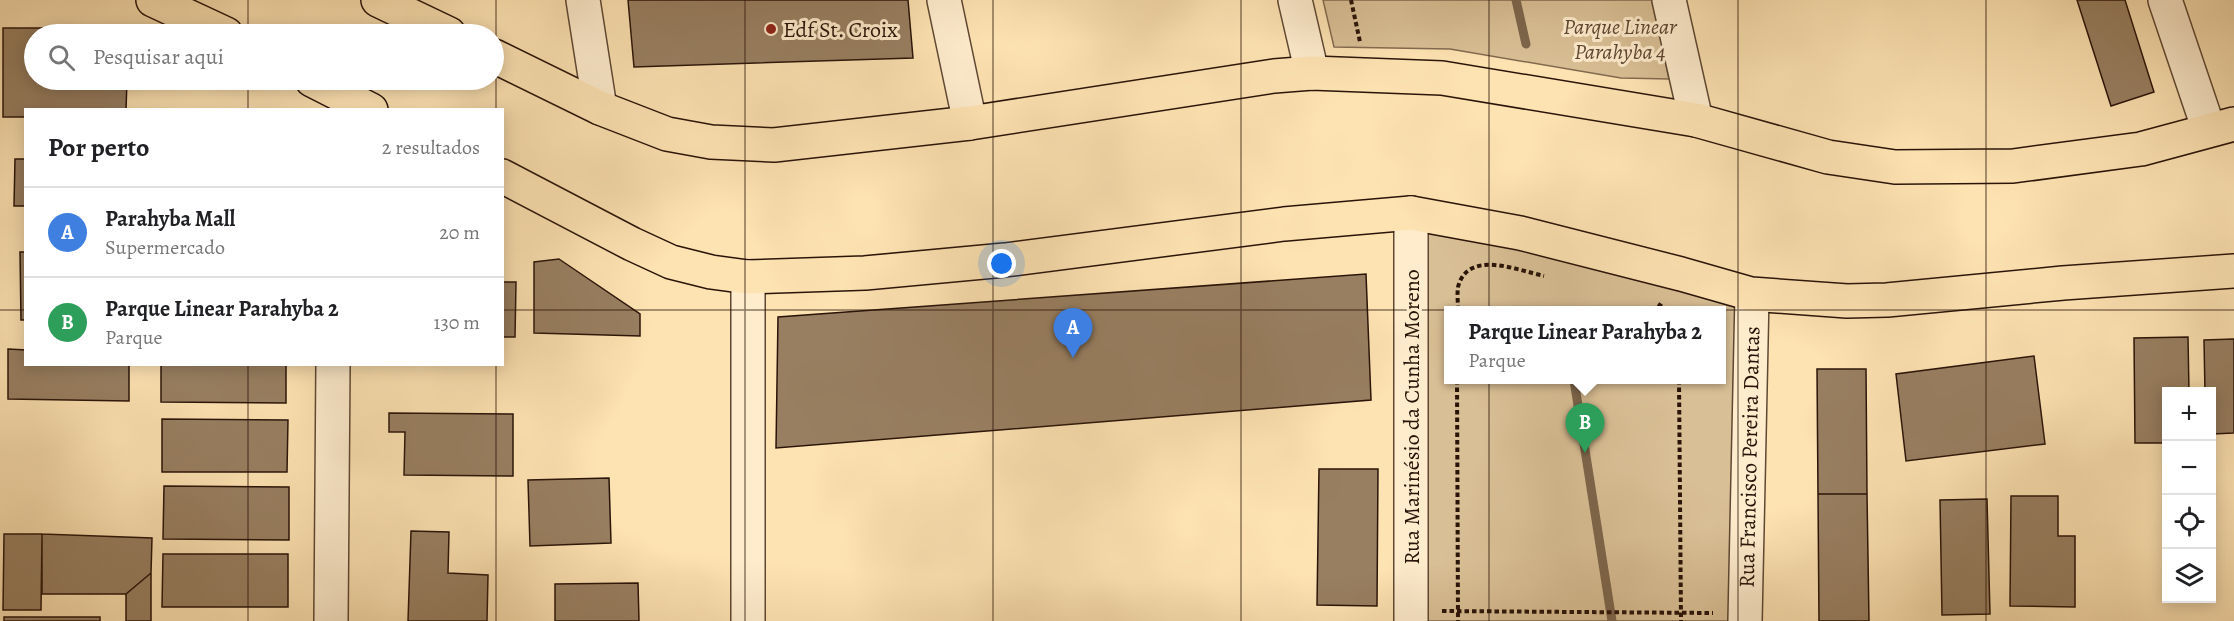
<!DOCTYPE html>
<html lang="pt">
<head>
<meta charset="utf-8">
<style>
	body { margin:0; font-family:Alegreya,serif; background:#f2f2f2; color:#202124 }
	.controls { position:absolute; right:18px; bottom:18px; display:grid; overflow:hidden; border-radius:0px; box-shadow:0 3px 15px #0003 }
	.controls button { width:54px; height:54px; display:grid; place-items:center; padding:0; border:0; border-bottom:2px solid #e0e0e0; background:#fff; color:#202124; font:30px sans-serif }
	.you { position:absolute; left:1002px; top:264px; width:21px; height:21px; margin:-15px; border:4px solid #fff; border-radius:50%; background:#1a73e8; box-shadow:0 0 0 9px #1a73e833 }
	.badge { display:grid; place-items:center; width:39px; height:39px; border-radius:50%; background:#7c3aed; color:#fff; font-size:20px; font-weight:700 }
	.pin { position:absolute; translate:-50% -50px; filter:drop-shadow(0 2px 3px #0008) }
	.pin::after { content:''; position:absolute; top:32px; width:21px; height:18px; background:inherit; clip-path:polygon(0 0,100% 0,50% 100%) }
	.popup { position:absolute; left:1444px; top:306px; width:282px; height:78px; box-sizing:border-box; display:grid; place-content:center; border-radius:0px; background:#fff; filter:drop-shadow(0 2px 4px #0005); font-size:20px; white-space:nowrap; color:#757577 }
	.popup b { font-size:22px; color:#202124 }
	.popup::after { content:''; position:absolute; left:50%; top:100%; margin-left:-12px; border:12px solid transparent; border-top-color:#fff }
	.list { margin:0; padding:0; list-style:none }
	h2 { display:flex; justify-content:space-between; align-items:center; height:78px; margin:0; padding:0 24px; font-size:26px }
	h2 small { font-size:20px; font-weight:400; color:#757577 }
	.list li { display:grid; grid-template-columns:39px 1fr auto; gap:18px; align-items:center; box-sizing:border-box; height:90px; padding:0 24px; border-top:2px solid #e0e0e0 }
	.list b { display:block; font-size:22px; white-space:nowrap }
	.list p { margin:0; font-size:20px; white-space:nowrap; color:#757577 }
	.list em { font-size:20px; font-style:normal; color:#757577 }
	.icon { flex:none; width:33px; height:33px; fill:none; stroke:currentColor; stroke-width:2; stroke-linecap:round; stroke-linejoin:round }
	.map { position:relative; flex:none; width:2234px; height:621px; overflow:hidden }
	.search { position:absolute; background:#fff; box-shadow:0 3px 15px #0003; left:24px; top:24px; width:480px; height:66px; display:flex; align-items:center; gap:15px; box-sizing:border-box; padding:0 21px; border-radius:33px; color:#757577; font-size:22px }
	.panel { position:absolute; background:#fff; box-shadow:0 3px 15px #0003; left:24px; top:108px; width:480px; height:258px; border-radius:0px }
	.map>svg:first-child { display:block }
	.green { fill:#d9bf95; stroke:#826a4f; stroke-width:1.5; fill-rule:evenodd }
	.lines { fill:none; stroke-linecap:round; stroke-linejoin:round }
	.stream { stroke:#7d664c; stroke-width:9 }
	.building { fill:#987f61; stroke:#2a1409; stroke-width:1.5 }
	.minor-casing { stroke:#5f4833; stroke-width:36 }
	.major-casing { stroke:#2a1409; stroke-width:36 }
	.path { stroke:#2a1409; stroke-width:4; stroke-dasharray:4.5 3; stroke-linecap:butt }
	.minor { stroke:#feeccd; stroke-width:33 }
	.major { stroke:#fde2b2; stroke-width:33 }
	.grid { fill:none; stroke:#2a1409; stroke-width:1.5; stroke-opacity:0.55 }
	.poi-dot { fill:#8f2418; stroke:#feeccd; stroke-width:2 }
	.labels { text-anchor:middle; stroke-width:6; stroke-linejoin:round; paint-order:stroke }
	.park-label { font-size:22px; font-style:italic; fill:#5f4733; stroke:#feeccd }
	.poi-label { font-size:22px; fill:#2a1409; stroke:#feeccd; text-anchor:start }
	.street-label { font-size:22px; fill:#2a1409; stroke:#feeccd }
</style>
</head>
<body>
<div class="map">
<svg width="2234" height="621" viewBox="0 0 2234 621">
	<rect width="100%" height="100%" fill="#fde2b2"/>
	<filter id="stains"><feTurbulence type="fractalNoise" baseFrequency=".00333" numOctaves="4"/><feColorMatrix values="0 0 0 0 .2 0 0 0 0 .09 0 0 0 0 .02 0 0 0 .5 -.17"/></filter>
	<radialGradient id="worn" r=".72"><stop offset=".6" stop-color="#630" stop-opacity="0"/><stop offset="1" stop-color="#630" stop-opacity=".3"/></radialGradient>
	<!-- green -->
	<path class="green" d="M1323,0H1653L1669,79L1621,78L1450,49L1334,47Z
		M1418,217L1751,294V621H1419ZM1448,310H1722V380H1448Z"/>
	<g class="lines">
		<!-- stream -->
		<path class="stream" d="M1516,0L1526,44
			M1574,380L1612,621"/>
	</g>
	<!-- building -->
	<path class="building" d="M628,0H908L913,58L634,67Z
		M2077,0H2125L2154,92L2111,106Z
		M3,28H72V34H34V80H127L126,110H26V117H3Z
		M15,159H26V206H14Z
		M20,252H26V320H21Z
		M559,259L640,314V336L534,333V262Z
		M1366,274L1371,400L776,448L778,317Z
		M502,282H516L515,337H502Z
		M2188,337L2189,392H2166V443H2135L2134,338Z
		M2234,339V433L2212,434V392H2205L2204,340Z
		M8,349L26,350V364H129V401L8,399Z
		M2034,356L2045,444L1906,461L1896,374Z
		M161,364H286V403L161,402Z
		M1817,369H1866L1867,494H1818Z
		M389,413L513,414V476L404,475L405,432H389Z
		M162,419L288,420L287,472H162Z
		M1319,469H1378L1377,606L1317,605Z
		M609,478L611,543L530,546L528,480Z
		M164,486L289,487V540L163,539Z
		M1818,494H1867L1869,621H1819Z
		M2011,496H2058V536H2075V607L2010,606Z
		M1987,499L1990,614L1942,615L1940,500Z
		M411,531L449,532L448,573L488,575L487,621H408Z
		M4,534H42L41,610H3Z
		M42,534L152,538L151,573L126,594H42Z
		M163,554H288V607H162Z
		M151,573V621H126V594Z
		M638,583L639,621H555V584Z
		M4,617H100V621H4Z"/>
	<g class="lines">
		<defs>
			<g id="minor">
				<path d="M583,0L600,108"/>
				<path d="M944,0L970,123"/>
				<path d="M1295,0L1312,73"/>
				<path d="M1669,0L1696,120"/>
				<path d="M2165,0L2209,130"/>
				<path d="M1411,213V621"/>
				<path d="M748,277V621"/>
				<path d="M331,621L333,364"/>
				<path id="s1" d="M1745,621L1752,295"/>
			</g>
			<path id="major" d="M153,0L226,34
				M378,0L449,34
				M494,56L600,108L667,134L711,142L774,145L970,123L1274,76L1312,73L1442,78L1696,120L1828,157L1895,167L2013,166L2141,149L2234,124
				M312,80L371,110
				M502,176L632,244L671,262L711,272L748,277L865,273L1005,260L1284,224L1411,213L1520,233L1681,274L1751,294L1847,301L1887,300L2063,283L2234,271"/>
		</defs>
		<!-- minor casing -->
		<use href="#minor" class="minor-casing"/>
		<!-- major casing -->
		<use href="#major" class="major-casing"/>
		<!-- path -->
		<path class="path" d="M1351,0L1360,42
			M1658,304L1667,310
			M1458,310C1458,303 1457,294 1458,287C1468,249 1517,270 1544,276
			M1457,380L1458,621
			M1679,380L1681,621
			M1442,611L1713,613"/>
		<!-- minor -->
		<use href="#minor" class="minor"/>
		<!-- major -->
		<use href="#major" class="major"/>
	</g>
	<!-- grid -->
	<path class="grid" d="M248,0V34M496,0V110M745,0V621M993,0V621M1241,0V621M1489,0V621M1738,0V621M1986,0V621M248,80V110M0,310H26M502,310H2234M248,364V621M496,364V621"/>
	<!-- markers -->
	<circle class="poi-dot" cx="771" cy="29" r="6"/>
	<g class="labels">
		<!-- park labels -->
		<g class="park-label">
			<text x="1620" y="34">Parque Linear<tspan x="1620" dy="25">Parahyba 4</tspan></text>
		</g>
		<!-- poi labels -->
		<g class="poi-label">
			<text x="783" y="37">Edf St. Croix</text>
		</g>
		<!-- street labels -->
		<g class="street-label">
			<text transform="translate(1411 417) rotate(-90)" y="8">Rua Marinésio da Cunha Moreno</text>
			<text dy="8" stroke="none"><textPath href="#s1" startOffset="164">Rua Francisco Pereira Dantas</textPath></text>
		</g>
	</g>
	<rect width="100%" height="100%" filter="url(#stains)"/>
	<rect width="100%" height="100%" fill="url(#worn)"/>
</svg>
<div class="controls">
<button>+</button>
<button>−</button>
<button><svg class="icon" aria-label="locate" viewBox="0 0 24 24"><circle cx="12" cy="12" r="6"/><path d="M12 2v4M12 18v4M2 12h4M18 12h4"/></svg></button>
<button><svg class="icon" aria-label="layers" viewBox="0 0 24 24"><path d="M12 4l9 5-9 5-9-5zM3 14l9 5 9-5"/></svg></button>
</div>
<div class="you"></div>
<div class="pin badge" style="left:1073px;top:358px;background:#3f7fe0">A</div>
<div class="pin badge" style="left:1585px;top:453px;background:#2e9e5b">B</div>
<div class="popup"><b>Parque Linear Parahyba 2</b>Parque</div>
<div class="search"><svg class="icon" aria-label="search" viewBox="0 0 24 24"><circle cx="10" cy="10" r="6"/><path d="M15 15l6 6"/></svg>Pesquisar aqui</div>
<section class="panel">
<h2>Por perto<small>2 resultados</small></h2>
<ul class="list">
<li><span class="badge" style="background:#3f7fe0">A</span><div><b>Parahyba Mall</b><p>Supermercado</p></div><em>20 m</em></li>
<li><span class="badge" style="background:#2e9e5b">B</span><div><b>Parque Linear Parahyba 2</b><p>Parque</p></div><em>130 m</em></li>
</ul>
</section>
</div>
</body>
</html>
